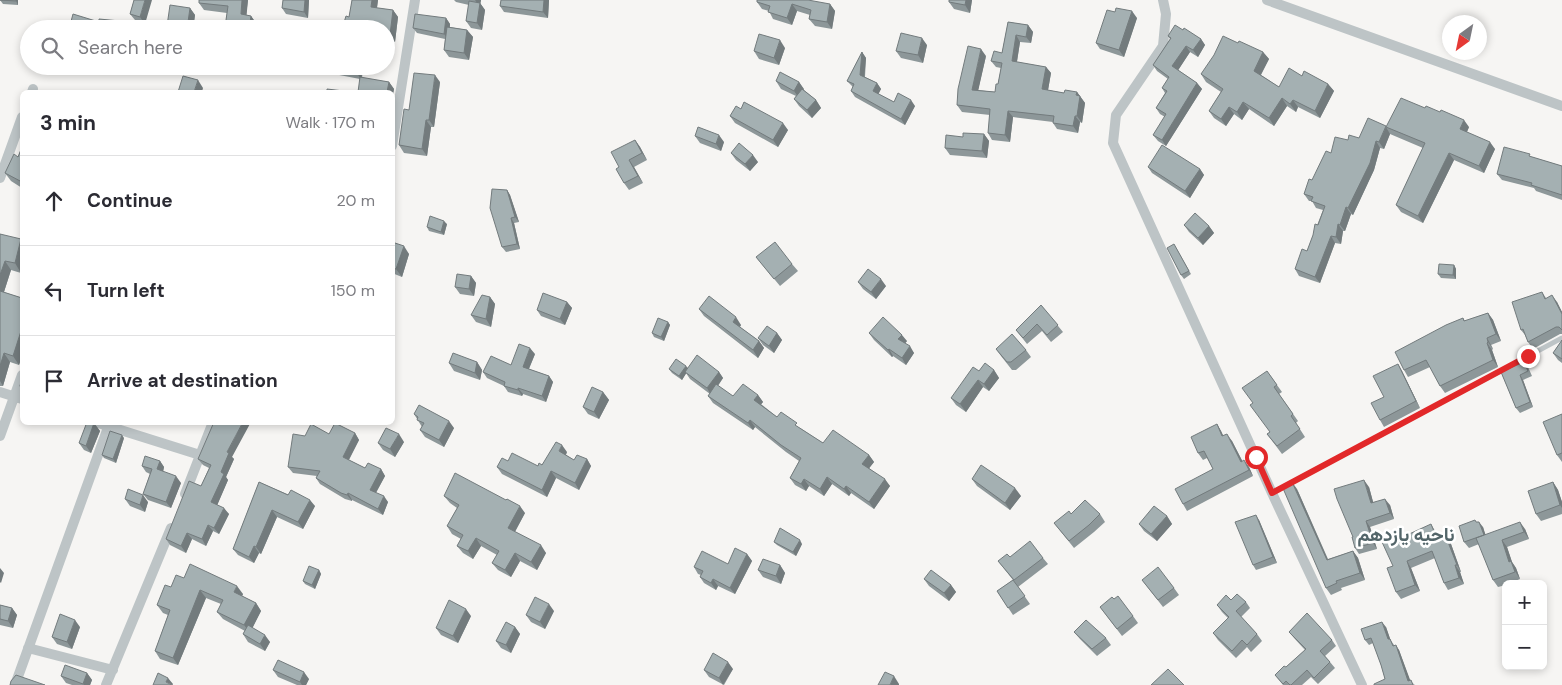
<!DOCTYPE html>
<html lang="en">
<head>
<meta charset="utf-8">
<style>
	body { margin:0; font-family:"DM Sans",Vazirmatn,sans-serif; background:#f2f2f3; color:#2b2b33 }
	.controls { position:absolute; right:15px; bottom:15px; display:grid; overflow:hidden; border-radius:8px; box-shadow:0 2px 8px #0003 }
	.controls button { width:45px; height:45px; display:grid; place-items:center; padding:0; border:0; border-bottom:1px solid #e1e1e2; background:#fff; color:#2b2b33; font:25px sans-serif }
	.compass { position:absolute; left:1442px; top:15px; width:45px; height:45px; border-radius:50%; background:#fff; box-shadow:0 2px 8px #0003; rotate:213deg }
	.stop { position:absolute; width:15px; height:15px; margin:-11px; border:4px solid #e22829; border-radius:50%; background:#fff }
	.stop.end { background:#e22829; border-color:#fff; box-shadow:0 1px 5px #0008 }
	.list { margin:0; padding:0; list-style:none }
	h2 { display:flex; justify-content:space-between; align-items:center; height:65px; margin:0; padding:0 20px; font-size:21px }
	h2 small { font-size:16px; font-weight:400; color:#7c7c81 }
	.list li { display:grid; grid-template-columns:32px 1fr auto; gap:15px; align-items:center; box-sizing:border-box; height:90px; padding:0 20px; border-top:1px solid #e1e1e2 }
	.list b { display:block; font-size:19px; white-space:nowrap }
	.list em { font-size:16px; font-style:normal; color:#7c7c81 }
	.icon { flex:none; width:28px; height:28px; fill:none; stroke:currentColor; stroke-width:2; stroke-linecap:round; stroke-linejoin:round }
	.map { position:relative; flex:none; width:1562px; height:685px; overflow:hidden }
	.search { position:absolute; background:#fff; box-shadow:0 2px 8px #0003; left:20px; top:20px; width:375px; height:55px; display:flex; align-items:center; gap:12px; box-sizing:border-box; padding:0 18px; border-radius:28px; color:#7c7c81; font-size:19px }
	.panel { position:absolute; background:#fff; box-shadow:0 2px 8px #0003; left:20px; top:90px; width:375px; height:335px; border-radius:8px }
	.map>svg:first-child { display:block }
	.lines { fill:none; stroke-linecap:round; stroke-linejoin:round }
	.service { stroke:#bdc4c6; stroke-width:5 }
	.minor { stroke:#bdc4c6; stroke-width:10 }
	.wall { fill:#8d9799 }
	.shaded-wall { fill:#737b7d }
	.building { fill:#a4b0b2; stroke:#737b7d }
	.route { stroke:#e22829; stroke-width:6 }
	.labels { text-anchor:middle; stroke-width:5; stroke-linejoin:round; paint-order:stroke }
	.district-label { font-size:19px; font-weight:bold; fill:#536569; stroke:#fff }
</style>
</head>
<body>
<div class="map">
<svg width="1562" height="685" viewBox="0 0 1562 685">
	<rect width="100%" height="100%" fill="#f6f5f3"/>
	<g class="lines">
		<!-- service -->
		<path class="service" d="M1272,493L1562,338"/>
		<!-- minor -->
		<path class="minor" d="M1163,0L1166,14L1163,46L1116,115L1113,143L1272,493L1362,685
			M1267,0L1562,106
			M32,92L33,89
			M392,146L415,0
			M0,178L22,117
			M0,392L22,399
			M95,422L200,455
			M0,436L22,375
			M185,494L213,422
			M28,648L113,670
			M15,685L110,422
			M106,685L171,528"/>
	</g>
	<!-- wall -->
	<path class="wall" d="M0,0H18V5L3,4Z
		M134,0L145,24L135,20L130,14Z
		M248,0L246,15L251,16L256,23L255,29H226L225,27L227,13L204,10L199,3Z
		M283,0H309L308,18L286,14L282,8Z
		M352,0H378L377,8L393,10L398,17L395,42L387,41L386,45V29L349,17Z
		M454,0H481L480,3L485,10L482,30L471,28L466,21L469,5L456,2Z
		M501,0H549L548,18L504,12L500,6Z
		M972,0L970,13L954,9L949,2Z
		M757,2L830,4L835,11L832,29L815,26L809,19L810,15L797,11L792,25L773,19L769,11L762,9Z
		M190,8L195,15L193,29H169L167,26Z
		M1115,12L1137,18L1124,57L1100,49L1096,43Z
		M446,18L450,24V27L467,30L473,37L469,60L449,57L444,50L445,39L417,33L413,28Z
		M1008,22L1028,25L1033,32L1031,43L1020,42L1017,62L1046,67L1051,73L1048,90L1064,93L1077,92L1085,103L1082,123L1080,122L1078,133L1057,129L1053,123V122L1013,117L1010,142L992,140L988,133L990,115L962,112L957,105L986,56L978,90L995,92L998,84L1001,68L996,67L991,61L1002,53Z
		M1183,30L1201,39L1205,45L1198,57L1190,52L1178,70L1197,83L1202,89L1166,146L1158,141L1153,135L1165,117L1160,114L1156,108L1165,93L1162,88L1168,79L1157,71L1153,65L1170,39L1168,36Z
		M1238,43L1263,52L1269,59L1261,75L1279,87L1302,76L1328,84L1334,91L1320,118L1298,107L1296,112L1287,106L1274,126L1249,109L1242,120L1234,114L1226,126L1214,118L1209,111L1221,92L1206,82L1201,74Z
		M927,45L923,63L901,58L896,51Z
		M785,48L779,65L759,59L754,51Z
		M862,52L866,58L865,77L877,83L881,89L878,94L894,102L915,106L905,125L855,97L851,91L853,87L847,81Z
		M329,66H361L363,69L362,78L389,82L394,89L392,99V92L360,79L334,74Z
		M776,81L799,82L804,90L816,100L821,108L812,118L799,106L794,99L796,96L781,89Z
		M440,82L434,127H431L427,156L404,153L399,145L409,110Z
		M741,109L788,130L778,147L735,123L730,116Z
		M1386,126L1469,127L1467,132L1495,149L1484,173L1454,160L1423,223L1401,212L1396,205L1423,148L1390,134L1384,149L1380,148L1374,170L1353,215L1351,214L1345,231H1343L1341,244L1335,243L1320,283L1299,276L1295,269L1307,251L1323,210L1316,208L1312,201H1309L1304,194L1312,180L1331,153L1348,140L1359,138Z
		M984,134L989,141L987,158L950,155L945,148L963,137Z
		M695,136L724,142L721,151L700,143Z
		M635,140L640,147L647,160L634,167L643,183L629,190L624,183L619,167Z
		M22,147V188L11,181L5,173L18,157Z
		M731,153L758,162L750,171L736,160Z
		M1532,157L1562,166V200L1536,191L1534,188L1502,180L1497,174Z
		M1148,167L1200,169L1204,175L1190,198L1152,173Z
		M507,190L510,195L519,222L514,223L520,249L506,252L502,247Z
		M447,224L444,235L429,231L427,227Z
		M1184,225L1209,226L1214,233L1203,245L1189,232Z
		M0,234L22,241V268L21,273L11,270L4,292L22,298V356L19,365L10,362L3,386H0Z
		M392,242L409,254L402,277L392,273Z
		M1174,244L1191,274L1184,279L1181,275Z
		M756,257L792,264L798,271L780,286Z
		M1454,265L1456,269V279L1441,278L1438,274Z
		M471,276L476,283L474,296L460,294L455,287Z
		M858,282L886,286L876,299L863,289Z
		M1542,292L1546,298L1557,302L1562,312V334H1560L1533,349L1528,342L1525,335L1521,330Z
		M490,297L495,304L491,327L476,322L471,315Z
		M567,302L572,308L565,325L541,316L537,310Z
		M1041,305L1063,332L1051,342L1042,331L1027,344L1016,330Z
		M699,309L741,325L740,327L759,341L764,348L758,358L704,316Z
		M1488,313L1493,320L1501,341L1491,345L1493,349L1492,350L1498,367L1445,393L1440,386L1430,367L1408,377L1404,370L1463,318L1465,321Z
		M668,322L670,325L664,341L654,337L652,333Z
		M777,333L782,340L774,353L763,345L758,338Z
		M869,333L907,341L905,343L914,353L906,365L893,356L892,357L874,340Z
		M1562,340V363L1558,360L1553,353Z
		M996,349L1026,350L1031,357L1016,370H1012L1001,356Z
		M535,354L529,369L549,376L553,382L546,402L523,394L522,396L508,392L504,386L487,378L483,372L511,365Z
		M477,362L482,370L480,380L454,371L449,363Z
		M1398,364L1402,371L1420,408L1384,427L1380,420L1384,397Z
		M1528,367L1532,376L1523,380L1533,407L1520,413L1516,408L1501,372Z
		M688,368L719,372L723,378L718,386L733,396L758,395L763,402L761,404L777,417L800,428L823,443L869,455L874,462L869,468L890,486L874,509L851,493L849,496L832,484L824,496L809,486L806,491L795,485L790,478L799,461L786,452L755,427L753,430L713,403L708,396L710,394L690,379L686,373L682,380L672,373L669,369Z
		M994,370L999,378L989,391L983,387L966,412L956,405L951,398L979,371Z
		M1267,371L1282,392L1279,394L1298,421L1296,423L1305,437L1282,454L1267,434L1270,432Z
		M603,392L609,400L599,419L588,414L583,407Z
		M414,414L454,428L444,447L425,437L420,430L422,427Z
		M1562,414V462L1557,455Z
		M94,423L100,431L91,453L84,450L79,443Z
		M1217,424L1221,431L1223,436L1232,441L1242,461L1249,467L1253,476L1187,511L1183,504L1213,469L1207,458L1203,460L1198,453Z
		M355,433L359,440L349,460L365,468L381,469L385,476L376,493L388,502L383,515L352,500V501L345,499L320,484L316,478L317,476L293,473L288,467L305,436L329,434Z
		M124,438L116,463L104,458L102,455Z
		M404,442L395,457L383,450L378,443Z
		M567,452L566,455L574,460L587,459L591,466L579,490L556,478L547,497L502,474L497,467L508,461L538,466Z
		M232,457L234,459L226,477L228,480L217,505L229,514L219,534L213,531L206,546L192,539L186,553L170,545L166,539L201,486L209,468L203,465L198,459Z
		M160,461L164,467L163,472L181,483L171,508L148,500L143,494L150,474L146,472L142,466Z
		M972,479L1021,496L1010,510L977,486Z
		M259,482L315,506L303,529L277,517L261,554L259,553L254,563L238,555L233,549Z
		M1553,482L1558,490L1562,502V514L1541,521L1536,514Z
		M1369,487L1373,502L1390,505L1394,519L1370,527L1377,549L1359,554L1355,548L1353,537Z
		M1297,489L1328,559L1353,551L1358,558L1365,580L1341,588L1342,590L1331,595L1326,588Z
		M444,496L525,513L515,532L546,553L537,570L520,561L511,577L498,570L492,563L497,555L481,546L473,559L463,553L457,546L461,539L452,534L447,526L457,508L450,503Z
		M125,499L148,502L145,512L130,506Z
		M1071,514H1100L1105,522L1094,532L1074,548L1054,523Z
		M1167,516L1172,524L1157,541L1144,531L1139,524Z
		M1259,520L1277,563L1256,570L1253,565Z
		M1483,527L1485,535L1525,529L1529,539L1507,547L1512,562L1516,568L1520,579L1508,584H1506V585L1498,587L1493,580L1479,544L1469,548L1464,542Z
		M1435,531L1439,539L1446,537L1451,544L1461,572H1460L1464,584L1448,590L1444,583L1435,558L1411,568L1420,591L1401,599L1396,592L1405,535Z
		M774,542L802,544L796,556L777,545Z
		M747,554L752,561L735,594L718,586L716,590L704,583L700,577L701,575L698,574L694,567L728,564Z
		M1010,557L1043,558L1048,564L1018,587L1016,584L1030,604L1013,615L997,591L1013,580L998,561Z
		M780,565L785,573L781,584L763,577L758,570Z
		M319,570L321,574L315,589L305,584L303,581Z
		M184,578L243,594L242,596L256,603L261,611L252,628L270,642L265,651L248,642L243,634L245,631L223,619L217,612L221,604L206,598L178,665L160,659L155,651L168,615L163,613L157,605L171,587Z
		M924,579L951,585L956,592L949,601L929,586Z
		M1142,580L1174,588L1179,595L1163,607Z
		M1114,599L1133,616L1138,623L1122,636L1100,607Z
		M1231,600L1246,602L1250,608L1241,617L1257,634L1262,641L1251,652L1247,647L1236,658L1218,640L1213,633L1228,618L1222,612L1217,605Z
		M0,605L12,608L17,615L13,628L0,625Z
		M554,611L545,629L531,622L526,615Z
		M471,616L458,643L441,635L436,628Z
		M80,627L72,649L57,644L52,637Z
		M515,627L520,634L511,653L501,648L496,641Z
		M1386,627L1390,639L1394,645L1399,650L1410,681L1415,685L1385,679L1381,665L1373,643L1369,645L1365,640Z
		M1074,632L1106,638L1111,645L1097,656L1080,639Z
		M1289,632L1332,640L1336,646L1325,656L1335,668L1318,684L1311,677L1302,685H1283L1275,675L1286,667L1305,650L1294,638Z
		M733,669L724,685L709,677L704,670Z
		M273,670L309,679L306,685H297L278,677Z
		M87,673L92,680L90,685H72L66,683L61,676Z"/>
	<!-- shaded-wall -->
	<path class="shaded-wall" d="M16,0H18V5L16,1Z
		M145,0H152L145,24L140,17Z
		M242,0H248L246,21L241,14Z
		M305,0H309L308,18L304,12Z
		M372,0H378L376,14L371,7Z
		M475,0H481L480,7Z
		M544,0H549L548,18L543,12Z
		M966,0H972L970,13L965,5Z
		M480,3L485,10L482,30L477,23Z
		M792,4L797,11L792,25L787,18Z
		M830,4L835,11L832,29L827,22Z
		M190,8L195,15L193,29H187Z
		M393,10L398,17L395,42L390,35Z
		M1132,11L1137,18L1124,57L1119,50Z
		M251,16L256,23L255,29H249Z
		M446,18L450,24L448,40L444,34Z
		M120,21L125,28V29H120Z
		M1028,25L1033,32L1031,43L1026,37Z
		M467,30L473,37L469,60L464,53Z
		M1016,35L1020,42L1016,67L1012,61Z
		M922,38L927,45L923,63L918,55Z
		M1201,39L1205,45L1198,57L1193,50Z
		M780,40L785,48L779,65L774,58Z
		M1186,46L1190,52L1177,72L1172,66Z
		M981,49L986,56L977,96L972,90Z
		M862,52L866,58L864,80L860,75Z
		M1263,52L1269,59L1259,78L1254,71Z
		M357,66H361L363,69L361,79L356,72Z
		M1046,67L1051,73L1047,96L1042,89Z
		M435,75L440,82L434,127L429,120Z
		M198,80L203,88L202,92H194Z
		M389,82L394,89L392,99V92H387Z
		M799,82L804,89L799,98L794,91Z
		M877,83L881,89L877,97L873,91Z
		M1197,83L1202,89L1166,146L1162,140Z
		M1328,84L1334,91L1320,118L1315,111Z
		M1077,92L1085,103L1082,123L1077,116Z
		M1282,98L1287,106L1274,126L1269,118Z
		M816,100L821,108L812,118L807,110Z
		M911,100L915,106L905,125L901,119Z
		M1293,100L1298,107L1296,112L1290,104Z
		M1243,102L1249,109L1242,120L1237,112Z
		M1229,107L1234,114L1226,126L1221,119Z
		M1008,111L1013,117L1010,142L1005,135Z
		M1075,116L1080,122L1078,133L1073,126Z
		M426,120L431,127L427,156L422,149Z
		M1464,120L1469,127L1465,136L1460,129Z
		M783,123L788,130L778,147L773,140Z
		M1386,127L1390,134L1384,149L1379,142Z
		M984,134L989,141L987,158L982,151Z
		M719,135L724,142L721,151L716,144Z
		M635,140L640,147L647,160L642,153Z
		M1376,141L1380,148L1374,170L1353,215L1348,208Z
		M1490,142L1495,149L1484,173L1479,166Z
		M1449,153L1454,160L1423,223L1418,216Z
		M753,155L758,162L750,171L745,164Z
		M629,160L634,167L643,183L638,176Z
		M1200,169L1204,175L1190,198L1185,191Z
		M507,190L510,195L519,222L515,217Z
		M1346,207L1351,214L1345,231L1340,225Z
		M511,218L514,223L520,249L517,244Z
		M444,221L447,224L444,235L441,232Z
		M1338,224L1343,231L1341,244L1336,237Z
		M1209,226L1214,233L1203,245L1198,238Z
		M1331,236L1335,243L1320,283L1315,277Z
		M21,239L22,241V268L21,273L15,263Z
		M404,246L409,254L402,277L396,269Z
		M5,261L11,270L2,298L0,296V275Z
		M1454,265L1456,269V279L1453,275Z
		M471,276L476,283L474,296L469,289Z
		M881,279L886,286L876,299L871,292Z
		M1552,295L1557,302L1562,312V314Z
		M490,297L495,304L491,327L486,319Z
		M567,302L572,308L565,325L560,319Z
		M1488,313L1493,320L1501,341L1496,334Z
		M736,317L741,325L738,329L733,322Z
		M668,322L670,325L664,341L661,337Z
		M22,328V356L19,365L13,356Z
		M777,333L782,340L774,353L769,346Z
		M902,335L907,341L903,346L898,339Z
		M1487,338L1491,345L1493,349L1488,342Z
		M759,341L764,348L758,358L753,350Z
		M1487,343L1492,350L1498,367L1493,360Z
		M910,346L914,353L906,365L902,358Z
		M530,348L535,354L527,373L523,367Z
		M889,349L893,356L892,357L888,350Z
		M4,353L10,362L3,386L0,381V366Z
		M477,362L482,370L480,380L475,373Z
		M1398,364L1402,371L1420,408L1416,401Z
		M686,366L689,369L682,380L679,376Z
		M994,370L999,378L989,391L984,384Z
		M719,372L723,378L711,395L707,388Z
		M1520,375L1523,380L1533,407L1530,402Z
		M549,376L553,382L546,402L542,396Z
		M978,380L983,387L966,412L960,404Z
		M518,388L523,394L522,396L518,390Z
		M603,392L609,400L599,419L594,412Z
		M758,395L763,402L759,407L754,400Z
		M750,420L755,427L753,430L748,423Z
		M449,421L454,428L444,447L439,440Z
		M243,422H251L232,457L234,459L226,477L228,480L216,508L211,502L227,452Z
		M94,423L100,431L91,453L86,446Z
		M1217,424L1221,431L1227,443L1222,436Z
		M355,433L359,440L347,463L343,457Z
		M399,434L404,442L395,457L390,449Z
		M1227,434L1232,441L1246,468L1241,462Z
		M122,435L124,438L116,463L113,459Z
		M562,445L567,452L564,458L559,451Z
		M869,455L874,462L867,471L862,464Z
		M587,459L591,466L579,490L575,483Z
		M1244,460L1249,467L1253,476L1249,470Z
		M160,461L164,467L162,476L157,469Z
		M381,469L385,476L374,496L370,490Z
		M551,471L556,478L547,497L542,490Z
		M176,476L181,483L171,508L166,502Z
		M827,477L832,484L824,496L820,489Z
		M804,479L809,486L806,491L801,484Z
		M885,479L890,486L874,509L869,502Z
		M1364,480L1369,487L1375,509L1371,503Z
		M1292,482L1297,489L1331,567L1327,560Z
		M1553,482L1558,490L1562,502V508L1560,505Z
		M846,486L851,493L849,496L844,489Z
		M1015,488L1021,496L1010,510L1005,503Z
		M348,493L352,500V501L347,495Z
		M143,495L148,502L145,512L140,505Z
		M384,496L388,502L383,515L378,509Z
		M1385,499L1390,505L1394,519L1390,513Z
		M310,500L315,506L303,529L298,522Z
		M520,506L525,513L513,535L508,528Z
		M224,508L229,514L219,534L214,528Z
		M272,510L277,517L261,554L256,547Z
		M1256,515L1259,520L1277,563L1273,557Z
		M1167,516L1172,524L1157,541L1151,534Z
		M1366,521L1370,527L1377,549L1373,543Z
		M1479,522L1483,527L1488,542L1484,536Z
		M1520,522L1525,529L1529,539L1524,532Z
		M1431,524L1435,531L1442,546L1437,539Z
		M208,525L213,531L206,546L202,539Z
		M187,533L192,539L186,553L181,546Z
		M1446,537L1451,544L1461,572L1457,565Z
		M476,538L481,546L473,559L468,551Z
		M800,540L802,544L796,556L793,552Z
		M1502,540L1507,547L1512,562L1516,568L1520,579L1509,562Z
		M541,545L546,553L537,570L531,562Z
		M254,546L259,553L254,563L249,557Z
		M1353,551L1358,558L1365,580L1360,573Z
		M515,553L520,561L511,577L505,570Z
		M747,554L752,561L735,594L730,588Z
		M1407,561L1411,568L1420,591L1415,585Z
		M780,565L785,573L781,584L776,576Z
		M1455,565L1460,572L1464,584L1459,578Z
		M0,568L4,573L1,583L0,582Z
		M319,570L321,574L315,589L312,585Z
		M713,579L718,586L716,590L711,583Z
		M951,585L956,592L949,601L944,593Z
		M237,586L243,594L240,600L234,592Z
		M200,590L206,598L178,665L173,658Z
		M256,603L261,611L250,633L244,625Z
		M549,604L554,611L545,629L540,622Z
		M12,608L17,615L13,628L8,621Z
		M466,609L471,616L458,643L453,636Z
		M75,620L80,627L72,649L67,642Z
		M1382,622L1386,627L1392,644L1388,639Z
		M515,627L520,634L511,653L506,645Z
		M265,635L270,642L265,651L260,644Z
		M1396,645L1399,650L1412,685L1408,681Z
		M728,662L733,669L723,685L719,678Z
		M304,672L309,679L306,685H302L300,682Z
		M87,673L92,680L90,685H84L83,684Z
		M894,676L899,684V685H890Z
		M168,678L173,684V685L166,682Z"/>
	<!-- building -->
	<path class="building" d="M0,0H16V1Z
		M134,0H145L140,17L130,14Z
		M199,0H242L241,14L251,16L249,29H237L225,27L228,6L199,3Z
		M283,0H305L304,12L282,8Z
		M352,0H372L371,7L393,10L390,35L386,34V29H342L346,16L349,17Z
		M501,0H544L543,12L500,6Z
		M757,0H808L830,4L827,22L809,19L811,10L792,4L787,18L768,12L770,6L757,2Z
		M949,0H966L965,5L949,2Z
		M469,1L480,3L477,23L466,21Z
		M170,5L190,8L187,29L167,26Z
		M1116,8L1132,11L1119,50L1096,43L1107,10L1115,12Z
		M73,14L99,22V19L120,21V29H69Z
		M415,14L446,18L444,34L413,28Z
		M1008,22L1028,25L1026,37L1016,35L1012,61L1046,67L1042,89L1064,93L1065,90L1077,92L1076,95L1080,96L1077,116H1075L1073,126L1053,123L1054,116L1008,111L1005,135L988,133L990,109L957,105L958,89L968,46L981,49L972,90L995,92L996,84H998L1002,63L991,61L994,51L1002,53Z
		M1175,25L1183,30L1184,28L1201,39L1193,50L1186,46L1172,66L1197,83L1162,140L1153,135L1166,114L1156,108L1167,91L1162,88L1169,77L1153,65L1171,38L1168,36Z
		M447,27L467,30L464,53L444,50Z
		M901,33L922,38L918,55L896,51Z
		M759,34L780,40L774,58L754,51Z
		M1223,36L1238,43L1239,41L1263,52L1254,71L1279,87L1289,68L1302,76L1304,71L1328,84L1315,111L1293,100L1290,104L1282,98L1269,118L1243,102L1237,112L1229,107L1221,119L1209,111L1223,89L1201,74L1214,55Z
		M862,52L860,75L877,83L873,91L894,102L898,93L911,100L901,119L851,91L854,84L847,81Z
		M329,66H357L356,72Z
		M780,72L799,82L794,91L776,81Z
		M414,73L435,75L429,120H426L422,149L399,145L404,109L409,110Z
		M183,76L198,80L194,92H178Z
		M360,77L389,82L387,92H358Z
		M327,89L352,92H327Z
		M802,89L816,100L807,110L794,99Z
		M1401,98L1425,108L1426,106L1440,112L1441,110L1464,120L1460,129L1490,142L1479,166L1449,153L1418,216L1396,205L1425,143L1386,127Z
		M744,102L783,123L773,140L730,116L736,106L741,109Z
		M1368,118L1386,126L1379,142L1376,141L1370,163L1348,208L1346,207L1340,225L1338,224L1336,237L1331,236L1315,277L1295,269L1302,249L1307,251L1313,235L1315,224L1318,225L1325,206L1311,201L1313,197L1304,194L1309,179L1312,180L1326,151L1331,153L1335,137L1348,140L1349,135L1359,138Z
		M698,127L719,135L716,144L695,136Z
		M963,133L984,134L982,151L945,148L946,135L963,137Z
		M635,140L642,153L629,160L638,176L624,183L616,169L619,167L611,152Z
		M739,143L753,155L745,164L731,153Z
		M1162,145L1200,169L1185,191L1148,167Z
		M22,147V182L5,173L14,154L18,157Z
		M1504,147L1530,154L1529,156L1562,166V195L1531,185L1532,183L1497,174Z
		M492,189L507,190L515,217L511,218L517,244L502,247L490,208Z
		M1195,213L1209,226L1198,238L1184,225Z
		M430,216L444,221L441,232L427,227Z
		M0,234L21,239L15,263L5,261L0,275Z
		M392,242L404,246L396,269L392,268Z
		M775,242L792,264L774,279L756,257Z
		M1174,244L1189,271L1181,275L1167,248Z
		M1439,264L1454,265L1453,275L1438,274Z
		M868,269L881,279L871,292L858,282Z
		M457,274L471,276L469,289L455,287Z
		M0,291L22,298V328L13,356L4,353L0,366Z
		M1542,292L1545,299L1552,295L1562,314V330L1559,327H1556L1528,342L1523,329L1521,330L1512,302Z
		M543,293L567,302L560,319L537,310Z
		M482,295L490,297L486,319L471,315Z
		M709,296L736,317L733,322L759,341L753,350L699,309Z
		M1041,305L1058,325L1047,335L1037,324L1023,338L1016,330Z
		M1488,313L1496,334L1487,338L1488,342L1487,343L1493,360L1440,386L1426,360L1404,370L1395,352L1446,325L1463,318L1464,321Z
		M883,317L902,335L898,339L910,346L902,358L889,349L888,350L869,333Z
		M658,318L668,322L661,337L652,333Z
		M767,326L777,333L769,346L758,338Z
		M1012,334L1026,350L1011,362H1007L996,349Z
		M1562,340V359L1553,353Z
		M519,344L530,348L523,367L549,376L542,396L518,388V390L504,386L505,382L483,372L491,356L511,365Z
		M453,353L477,362L475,373L449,363Z
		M697,355L719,372L707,388L685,372Z
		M676,359L686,366L679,376L669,369Z
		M1524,362L1528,371L1520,375L1530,402L1516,408L1501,372Z
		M985,363L994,370L984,384L978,380L960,404L951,398L973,367L979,371Z
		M1398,364L1416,401L1380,420L1371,403L1384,397L1373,376Z
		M1267,371L1277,385L1274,387L1293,414L1291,416L1300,429L1277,446L1267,434L1270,432L1250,405L1253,403L1242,388Z
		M22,378V389L20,386Z
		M716,384L733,396L743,384L758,395L754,400L777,417L781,412L797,423L795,425L823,443L833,430L869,455L862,464L885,479L869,502L846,486L844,489L827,477L820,489L804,479L801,484L790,478L801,458L781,445L750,420L748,423L708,396Z
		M592,387L603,392L594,412L583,407Z
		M419,405L449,421L439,440L420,430L424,423L417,420L418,417L414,414Z
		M1562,414V453L1557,455L1543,422Z
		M87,422L94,423L86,446L79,443Z
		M214,422H243L227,452L229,453L221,472L224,474L211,502L224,508L214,528L208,525L202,539L187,533L181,546L166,539L189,481L201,486L211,465L198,459Z
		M335,423L355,433L343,457L365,468L368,463L381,469L370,490L384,496L378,509L348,493L347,495L341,493L316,478L320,471L288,467L293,434L305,436L311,424L329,434Z
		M1217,424L1222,436L1227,434L1241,462L1244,460L1249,470L1183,504L1175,489L1213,469L1204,451L1198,453L1191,437Z
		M386,428L399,434L390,449L378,443Z
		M110,431L122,435L113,459L102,455Z
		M556,442L562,445L559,451L574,460L577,455L587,459L575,483L551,471L542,490L497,467L502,458L508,461L512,453L538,466L539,463L542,465Z
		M145,456L160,461L157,469L176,476L166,502L143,494L152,469L142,466Z
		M981,465L1015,488L1005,503L972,479Z
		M455,473L506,500L507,499L520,506L508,528L541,545L531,562L515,553L505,570L492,563L499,551L476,538L468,551L457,546L463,535L447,526L459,505L444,496Z
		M1364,480L1371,503L1385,499L1390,513L1366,521L1373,543L1355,548L1352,537H1353L1337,499L1334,489Z
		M259,482L288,495L291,490L310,500L298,522L272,510L256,547L254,546L249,557L233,549Z
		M1292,482L1327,560L1353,551L1360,573L1336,581L1337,583L1326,588L1282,486Z
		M1553,482L1560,505L1536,514L1528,491Z
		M128,489L143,495L140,505L125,499Z
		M1085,500L1100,514L1089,525L1069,541L1054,523L1069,511L1071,514Z
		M1154,506L1167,516L1151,534L1139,524Z
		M1256,515L1273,557L1253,565L1235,522Z
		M1475,520L1476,522H1479L1484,535L1464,542L1459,526Z
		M1520,522L1524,532L1502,540L1509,562L1511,561L1515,572L1493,580L1476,538Z
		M1431,524L1437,539L1446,537L1457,565H1455L1459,578L1444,583L1432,551L1407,561L1415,585L1396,592L1387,568L1393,566L1382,542L1403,533L1404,535H1407Z
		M780,528L800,540L793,552L774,542Z
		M1030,541L1043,558L1014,580L998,561L1007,554L1010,557Z
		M735,548L747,554L730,588L713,579L711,583L700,577L703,571L694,567L702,551L728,564Z
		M763,559L780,565L776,576L758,570Z
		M190,564L237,586L234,592L256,603L244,625L217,612L223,600L200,590L173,658L155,651L170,610L157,605L165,585L171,587L176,575L184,578Z
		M309,566L319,570L312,585L303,581Z
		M1158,567L1174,588L1158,600L1142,580Z
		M931,570L951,585L944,593L924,579Z
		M1013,580L1025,596L1008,608L997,591Z
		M1237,594L1246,602L1236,611L1257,634L1247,645L1242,640L1232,651L1213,633L1229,617L1217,605L1226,595L1231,600Z
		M1118,596L1133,616L1117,629L1100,607L1112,597L1114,599Z
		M535,597L549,604L540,622L526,615Z
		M449,600L466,609L453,636L436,628Z
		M0,605L12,608L8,621L0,619Z
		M1307,613L1332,640L1320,651L1330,662L1314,678L1307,670L1291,685H1290L1286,681L1283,684L1275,675L1284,666L1286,667L1306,649L1289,632Z
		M60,614L75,620L67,642L52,637Z
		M1086,620L1106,638L1092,649L1074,632Z
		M506,622L515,627L506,645L496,641Z
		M1382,622L1388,639H1390L1393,646L1396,645L1408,681L1411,680L1413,685H1374V684L1385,679L1381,665L1371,638L1365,640L1361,629Z
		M248,625L265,635L260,644L243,634Z
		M713,653L728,662L719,678L704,670Z
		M278,660L304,672L300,682L273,670Z
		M65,665L87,673L83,684L61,676Z
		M1168,669L1184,685H1151Z
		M885,672L894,676L890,685H878Z
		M158,673L168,678L166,682L172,685H153Z
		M16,675L45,685H10L11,681Z"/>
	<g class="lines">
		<!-- route -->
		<path class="route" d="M1256,457L1272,493L1528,356"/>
	</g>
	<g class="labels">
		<!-- district labels -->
		<g class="district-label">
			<text x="1406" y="541">ناحیه یازدهم</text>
		</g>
	</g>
</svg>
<div class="controls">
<button>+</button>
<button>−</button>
</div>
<svg class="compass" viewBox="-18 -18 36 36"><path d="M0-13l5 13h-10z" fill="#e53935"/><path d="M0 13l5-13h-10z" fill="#7c7c81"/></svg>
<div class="stop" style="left:1256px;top:457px"></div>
<div class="stop end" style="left:1528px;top:356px"></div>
<div class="search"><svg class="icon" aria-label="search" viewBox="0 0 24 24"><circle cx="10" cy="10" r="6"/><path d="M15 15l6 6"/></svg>Search here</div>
<section class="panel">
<h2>3 min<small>Walk · 170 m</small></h2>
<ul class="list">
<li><svg class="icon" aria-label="ahead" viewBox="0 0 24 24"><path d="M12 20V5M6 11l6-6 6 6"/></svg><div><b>Continue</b></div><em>20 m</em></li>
<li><svg class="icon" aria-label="left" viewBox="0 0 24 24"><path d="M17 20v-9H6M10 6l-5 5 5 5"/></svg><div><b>Turn left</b></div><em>150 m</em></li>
<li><svg class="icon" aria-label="arrive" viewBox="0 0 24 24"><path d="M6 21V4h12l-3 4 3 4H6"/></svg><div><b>Arrive at destination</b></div></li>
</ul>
</section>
</div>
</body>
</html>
